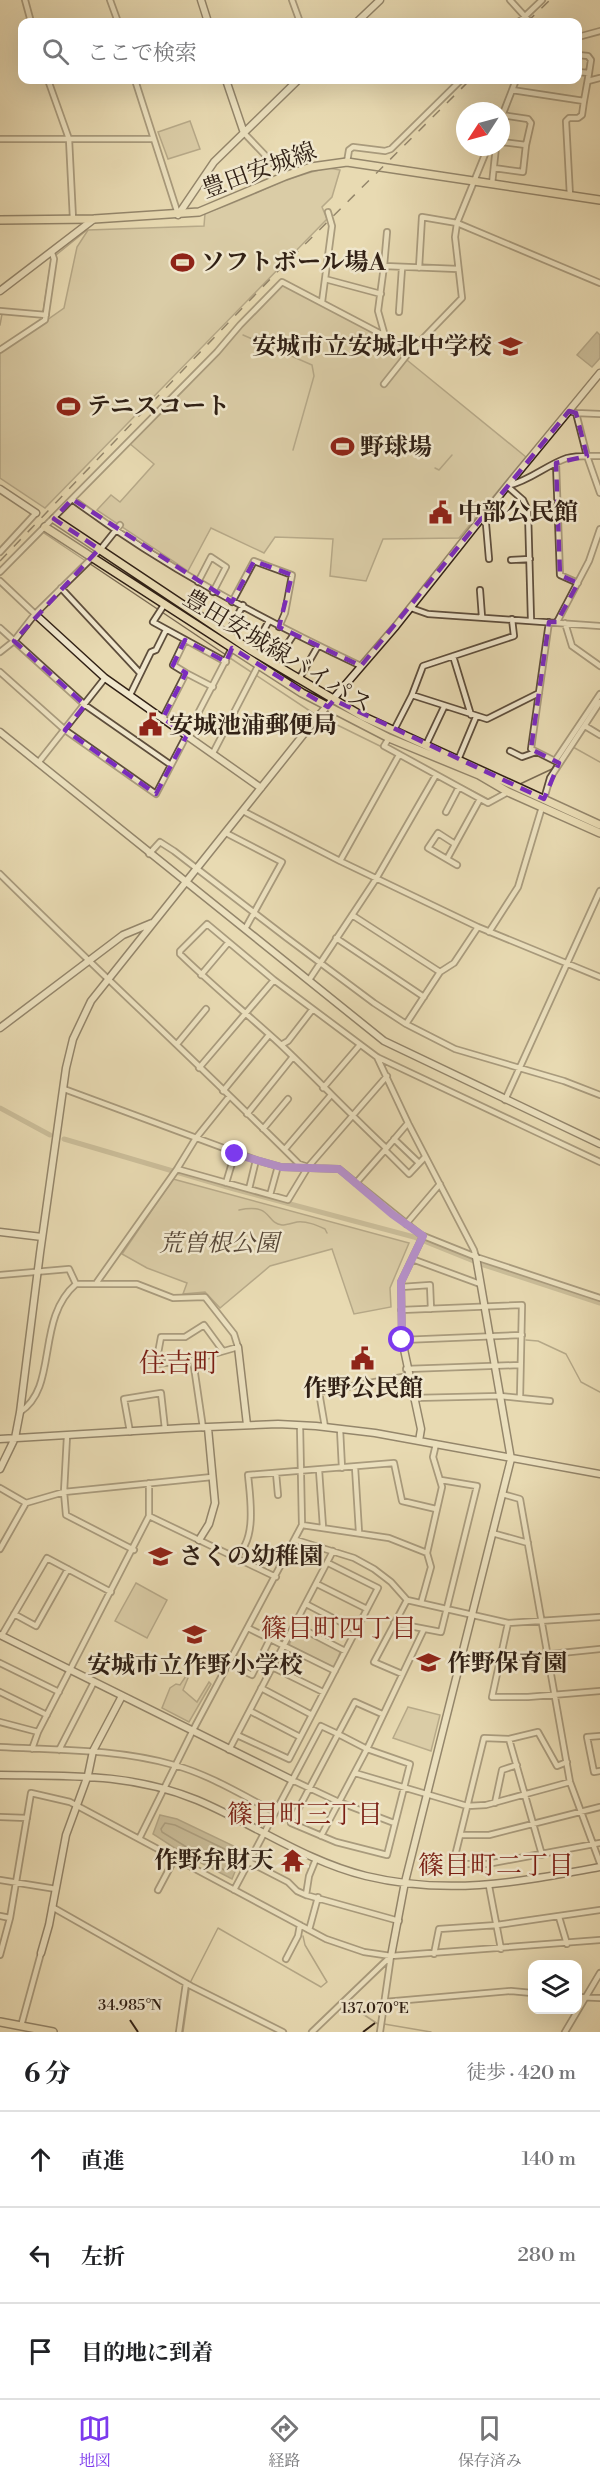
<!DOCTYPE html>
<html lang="ja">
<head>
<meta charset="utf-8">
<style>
	body { margin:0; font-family:"Libre Bodoni","Noto Serif JP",serif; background:#f6f6f6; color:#202124 }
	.controls { position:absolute; right:18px; bottom:18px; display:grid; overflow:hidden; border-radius:12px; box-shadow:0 6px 24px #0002 }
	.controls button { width:54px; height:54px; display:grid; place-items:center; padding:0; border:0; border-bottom:2px solid #e0e0e0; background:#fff; color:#202124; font:30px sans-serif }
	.compass { position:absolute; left:456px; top:102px; width:54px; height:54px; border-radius:50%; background:#fff; box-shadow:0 6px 24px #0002; rotate:234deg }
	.stop { position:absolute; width:18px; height:18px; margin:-14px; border:4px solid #7c3aed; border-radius:50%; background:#fff }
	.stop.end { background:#7c3aed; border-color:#fff; box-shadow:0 2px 6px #0008 }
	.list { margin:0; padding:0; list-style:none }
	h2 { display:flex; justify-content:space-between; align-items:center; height:78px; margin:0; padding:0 24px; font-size:26px }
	h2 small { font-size:20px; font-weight:400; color:#757577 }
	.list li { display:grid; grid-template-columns:39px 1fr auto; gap:18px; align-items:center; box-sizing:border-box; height:96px; padding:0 24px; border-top:2px solid #e0e0e0 }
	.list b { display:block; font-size:22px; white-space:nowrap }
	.list em { font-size:20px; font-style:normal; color:#757577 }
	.icon { flex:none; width:33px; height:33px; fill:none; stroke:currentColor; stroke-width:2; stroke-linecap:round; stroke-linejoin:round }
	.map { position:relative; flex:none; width:600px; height:2032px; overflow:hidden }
	.search { position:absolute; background:#fff; box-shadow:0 6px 24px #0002; left:18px; right:18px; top:18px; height:66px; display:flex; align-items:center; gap:15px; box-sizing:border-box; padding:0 21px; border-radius:12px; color:#757577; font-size:22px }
	.sheet { height:366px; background:#fff }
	nav { display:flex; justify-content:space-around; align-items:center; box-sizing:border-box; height:84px; border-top:2px solid #e0e0e0; background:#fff; font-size:16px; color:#757577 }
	nav a { display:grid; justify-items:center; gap:3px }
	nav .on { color:#7c3aed }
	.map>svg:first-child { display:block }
	.green { fill:#c9ba97; stroke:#7c6d56; stroke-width:1.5 }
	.water { fill:#a99b7d; stroke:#796a53; stroke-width:1.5 }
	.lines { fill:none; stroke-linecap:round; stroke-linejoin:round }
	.shore { stroke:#6c5e49; stroke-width:1.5 }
	.stream { stroke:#796a53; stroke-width:1.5 }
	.canal { stroke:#a99b7d; stroke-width:5 }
	.street-casing { stroke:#5e4e3c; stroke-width:8 }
	.secondary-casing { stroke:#302015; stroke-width:9 }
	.primary-casing { stroke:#302015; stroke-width:10 }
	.street { stroke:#f0e7cd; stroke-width:4.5 }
	.secondary { stroke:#f0e7cd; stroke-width:6 }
	.primary { stroke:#e8dab2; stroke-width:7 }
	.rail { stroke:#302015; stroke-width:1.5; stroke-dasharray:10 10; stroke-linecap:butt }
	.route { stroke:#7c3aed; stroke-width:8 }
	.marked { fill:none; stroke:#7b2cbf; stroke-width:4.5; stroke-dasharray:12 8; stroke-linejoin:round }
	.ticks { fill:none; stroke:#302015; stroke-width:2 }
	.labels { text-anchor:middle; stroke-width:5; stroke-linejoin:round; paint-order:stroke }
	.street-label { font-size:24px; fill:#302015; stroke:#f0e7cd }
	.poi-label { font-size:24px; font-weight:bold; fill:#302015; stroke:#f0e7cd; text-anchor:start }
	.park-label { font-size:24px; font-style:italic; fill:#564636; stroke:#f0e7cd }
	.neighbourhood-label { font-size:26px; fill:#7a1f14; stroke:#f0e7cd }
	.quarter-label { font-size:27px; fill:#7a1f14; stroke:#f0e7cd }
	.ticks-label { font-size:15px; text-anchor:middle; fill:#302015; stroke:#f0e7cd; stroke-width:5; stroke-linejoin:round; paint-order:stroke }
</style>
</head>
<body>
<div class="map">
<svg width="600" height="2032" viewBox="0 0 600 2032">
	<rect width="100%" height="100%" fill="#e8dab2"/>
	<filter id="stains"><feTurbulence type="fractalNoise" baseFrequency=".00333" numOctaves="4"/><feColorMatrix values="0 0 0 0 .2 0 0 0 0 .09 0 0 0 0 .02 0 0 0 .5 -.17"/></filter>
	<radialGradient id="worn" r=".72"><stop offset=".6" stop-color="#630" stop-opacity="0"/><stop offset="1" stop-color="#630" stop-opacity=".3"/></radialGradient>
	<!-- green -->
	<path class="green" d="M190,121L200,149L168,159L158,132Z
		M329,168L340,170L332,197L322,207L327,219L45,508L0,478V353L64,308L77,247L88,230L204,226L205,213C247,200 285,176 329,168Z
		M283,284L383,338L402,356L526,457L459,538L383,539L366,581L330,576L333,539L275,537L264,553L211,528L188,571L97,510L111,495L120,502L154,464L129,443Z
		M173,1179L409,1243L390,1288L391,1307L354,1314L332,1249L270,1266L220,1308L205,1292L183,1294L187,1283L147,1268L122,1254Z
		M136,1583L167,1600L147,1638L115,1621Z
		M295,1629L341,1650L335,1666L333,1667L289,1645Z
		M186,1676L188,1678L183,1690L197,1702L209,1682L211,1684L189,1722L162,1708L170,1688L176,1684L180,1685Z
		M408,1707L440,1715L431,1751L393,1738Z"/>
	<!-- water -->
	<path class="water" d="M597,332L600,335V358L592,367L577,355Z
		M160,1815L177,1819L242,1850L243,1852L232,1879L184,1854L153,1834Z"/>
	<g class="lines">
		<!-- shore -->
		<path class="shore" d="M165,1823L175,1825L233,1853L235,1856L228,1869L224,1870L162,1832L161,1829Z"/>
		<!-- stream -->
		<path class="stream" d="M56,255L87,230
			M43,312L51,261
			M0,325L2,314
			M243,335L312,365L314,376L293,450
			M435,468L439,470L452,455
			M41,531L226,655
			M230,658L316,715
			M321,717L384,748
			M573,747L600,762
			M520,784L552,769L556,762
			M461,785L488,799L502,793
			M239,1210C273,1203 265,1223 282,1225C287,1225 292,1223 297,1222C307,1221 316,1225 325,1229L327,1233
			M526,1340L538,1341L566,1354L581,1382L600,1392
			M346,2003L378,2024
			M384,2024L431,2032
			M183,2032L190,1983L218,1928L321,1987L327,1982L305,1945L303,1936"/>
		<!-- canal -->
		<path class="canal" d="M0,1108L50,1135
			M64,1139L234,1189L414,1237L481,1264L600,1303"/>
		<defs>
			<path id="street" d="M25,0L31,22
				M110,0L118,22
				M292,0L300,22
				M510,0L530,22
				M519,22L542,0
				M578,37L600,31
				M578,55L588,56L591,60L589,73
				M48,80L69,139L73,219
				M135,80L178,214
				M588,81L600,78
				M512,90L584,101L589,73L578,72
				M502,115L528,119L531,123L526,145
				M502,116L516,80
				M244,133L285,176
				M0,139H153
				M347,162L349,150L353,147L385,151L391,149L461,80
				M494,168L523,172L526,145L501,142
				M492,184L496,147
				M570,196L566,121L569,118H578L582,115L584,101
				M384,266L387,232
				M419,268L422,217L457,223L600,283
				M325,279L381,294
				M322,302L332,226L328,212
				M0,311L46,315
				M399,312L402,268
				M385,336L378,311L384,266L458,269
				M0,350L45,320L54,259L52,253
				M384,384L407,355L462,298L455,237L457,223L488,147
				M569,411L576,413L600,414
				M576,413L587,456L600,493
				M556,463L560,575L578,583
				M507,486L523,500L528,511L531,620
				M507,486C530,481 546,465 567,458C578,455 589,456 600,456
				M72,499C162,566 260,618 361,666
				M482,519L486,524L489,559
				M0,552L36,513
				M511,560L530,559
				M0,572L217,352L240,325L282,282L385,336L407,355
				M0,581L35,614
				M198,582L211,557L226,567L213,592
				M61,588L140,673
				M480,590L482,617
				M232,602L254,561L292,575L285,613L279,627
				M164,605L153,622L226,662
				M411,608L428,614L600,626
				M549,622L531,749L559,763
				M557,622L589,561L600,529
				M565,623L572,646L600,666
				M0,628L85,705L171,765
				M227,635L243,605
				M185,640L173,665L186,673
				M252,651L269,621
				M0,652L14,641L35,614L100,550L120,525
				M453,656L471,715
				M275,663L294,634
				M0,672L65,730L156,794L232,648
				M299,679L318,646
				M130,695L151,652L156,650L166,630
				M412,695L423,666L514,636L512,619
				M163,718L186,673L213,687
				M585,726L600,735
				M394,730L412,695L487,719L539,693
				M389,738L384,746L488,803L508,792
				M426,745L444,707
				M510,751L522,757L536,752
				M213,753L258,666
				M458,760L476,717
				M555,761L600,694
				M38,763L105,678
				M544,799L550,778L600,702
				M243,811L340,861L478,927L600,977
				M446,812L459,787
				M226,833L282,862L245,929
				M455,844L438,833L428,848L457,865
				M149,854L160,842L174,851L287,938L374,1003L406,1024L455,1049L564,1081L600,1095
				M447,859L480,799
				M340,861L399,755
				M0,874C99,972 201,1066 299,1164L305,1166
				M352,915L440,972
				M489,932L518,887L542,807
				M336,938L424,997
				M201,975L228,943
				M309,980L376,879L436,775
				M406,1024L440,972L454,963L478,927
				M177,1044L206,1009
				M281,1045L288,1041L312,1010
				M377,1057L408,1123L474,1250L476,1257
				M199,1068L274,980
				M323,1088L359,1046
				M64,1089L256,1160L281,1167L339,1169L421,1235L476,1257L600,1298
				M223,1091L269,1035
				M505,1100L600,891
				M247,1114L292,1058
				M408,1123L385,1150L409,1174L425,1157
				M263,1129L288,1099
				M394,1139L419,1163
				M386,1148C350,1114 316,1078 280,1044C247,1014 213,986 180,954V951L207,924L274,980L377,1057L600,1162
				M285,1149L331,1095
				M177,1169L288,1200L308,1167L387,1076
				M226,1183L235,1153
				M356,1183L385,1150
				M249,1189L256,1160
				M270,1195L278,1166
				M406,1224L440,1184
				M423,1236L401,1282L402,1340L522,1335
				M412,1259L480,1284
				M0,1275L69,1269L76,1284
				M97,1282L177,1169L196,1138L229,1097
				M401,1287L430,1285L431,1309
				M401,1310L522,1305L520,1398L500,1396L414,1398
				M193,1360L203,1428
				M406,1369L520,1365
				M520,1398L550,1401
				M20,1412C59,1387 35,1319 76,1284H137L173,1298L205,1297L234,1334L238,1347L193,1360L156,1364L161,1337H185L204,1325L223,1351
				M325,1427L319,1392L408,1376
				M340,1429L342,1468
				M130,1432L124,1399L161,1393L165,1429
				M67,1436L64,1492L66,1515L134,1550
				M355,1467L359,1532
				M319,1470L323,1527
				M276,1473L278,1495
				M0,1488L26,1503L64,1492L212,1477
				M502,1494L520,1499L570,1782L600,1863
				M149,1516L276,1577
				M302,1525L389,1538L427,1553
				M492,1533L528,1543
				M296,1540L354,1558L374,1569L391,1582L407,1600L508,1623L600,1617
				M0,1549L26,1503
				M234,1557C258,1543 250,1497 248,1475L394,1463L402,1501L436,1509
				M317,1584L367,1609
				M421,1603L431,1567L427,1553L442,1487L433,1457L436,1444
				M306,1604L356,1630
				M14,1614L36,1626L68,1569
				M394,1623L441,1632L477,1486L441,1480
				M508,1623L492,1697H528L600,1691
				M295,1625L345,1651
				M248,1628L335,1671
				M2,1635L47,1558L111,1592
				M502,1659L600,1649
				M0,1663L59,1692
				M229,1664L252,1675L270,1639
				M272,1667L323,1692
				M402,1674L374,1662L407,1600
				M261,1688L312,1715
				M0,1692L47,1715
				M250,1711L300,1737
				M0,1722L38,1732
				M237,1735L289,1759L378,1588L328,1563
				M600,1736L587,1737L594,1772L600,1771
				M509,1739L542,1855
				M0,1747C58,1750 118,1749 174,1765C210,1775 242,1795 275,1812
				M32,1749L38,1732L149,1516V1483
				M59,1750L94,1682
				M229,1750L333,1551
				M567,1762L557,1766L538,1732L509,1739L484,1738L453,1864H487L600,1843
				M355,1773L467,1806L486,1805L570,1782
				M292,1780L339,1802L394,1823
				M495,1803L502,1770L517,1765
				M0,1817L27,1818
				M461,1835H489L600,1807
				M321,1836L367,1749L424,1629
				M139,1839L192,1732L302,1525L300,1425
				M316,1859L309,1876L306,1895L399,1921
				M249,1862L288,1882L297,1891L306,1895
				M0,1880L56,1889
				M489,1886L501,1949
				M158,1890L175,1858
				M234,1890L321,1726L338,1734L291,1823L336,1842L387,1855L410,1764L367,1749L338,1734L355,1702L382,1714
				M52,1907L191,1986L283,2032
				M0,1916L10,1918
				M559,1917L567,1944
				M309,1930L318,1897
				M434,1954L439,1929L497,1925L600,1910
				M0,1955L10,1918L31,1793L70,1802L326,1939L364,1952L391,1956L600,1940
				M286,1959L298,1936L300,1925
				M578,1997L600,1998
				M384,2002L511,1991L532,1993
				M21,2026L41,1953
				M179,2032L186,1983
				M312,2032L391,1956
				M380,2032L391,1956
				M565,2032L600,1973"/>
			<path id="secondary" d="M201,0L208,22
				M357,22L380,0
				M226,80L244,133
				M178,215L214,162L298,80
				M0,291L94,219
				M0,489L36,513
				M35,614L105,678L261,788
				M0,732L384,1041L600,1144
				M0,1028L123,935L152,923
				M0,1232L42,1237
				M402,1340L421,1429L419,1441
				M238,1347L247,1425
				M0,1439L184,1428L278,1424L316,1426L375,1433L600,1474
				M0,1469L15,1438L20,1412L40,1253L66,1068L73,1039L91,1001L315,720L396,626L507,486L600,373
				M199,1540L209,1524L215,1503L208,1428
				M0,1635L292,1780
				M0,1775C69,1776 131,1773 197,1800C254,1824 305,1861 366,1876C449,1896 518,1882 600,1867
				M41,1953L49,1925L66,1835L88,1775L93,1751L122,1696
				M391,1956L405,1882L511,1459L476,1257"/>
			<path id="primary" d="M0,220L94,219L199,212L285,176L311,167L347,162L600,200
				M54,519L252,651L362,716L600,825
				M45,527L302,693L389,738L479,775L508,792L600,833
				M0,2022L53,2032"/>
		</defs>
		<!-- street casing -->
		<use href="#street" class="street-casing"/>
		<!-- secondary casing -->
		<use href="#secondary" class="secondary-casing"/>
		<!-- primary casing -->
		<use href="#primary" class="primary-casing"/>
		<!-- street -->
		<use href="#street" class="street"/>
		<!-- secondary -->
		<use href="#secondary" class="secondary"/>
		<!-- primary -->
		<use href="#primary" class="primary"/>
		<!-- rail -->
		<path class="rail" d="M527,22L550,0
			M0,561L275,274L470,80"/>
	</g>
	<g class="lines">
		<!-- route -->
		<path class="route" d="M235,1154L281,1167L339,1169L392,1214L423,1236L401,1282L402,1340"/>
	</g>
	<!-- marked area -->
	<path d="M0 0H600V2032H0ZM569,411L576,413L587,456L556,463L560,575L578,583L557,622H549L531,749L559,763L544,799L334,700L328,707L232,648L226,662L185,640L173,665L186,673L163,718L187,735L156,794L65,730L85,705L14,641L99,549L54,519L72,499L232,602L254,561L292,575L279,627L361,666Z" fill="#e8dab2" fill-opacity=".55" fill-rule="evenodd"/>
	<path class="marked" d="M569,411L576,413L587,456L556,463L560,575L578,583L557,622H549L531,749L559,763L544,799L334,700L328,707L232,648L226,662L185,640L173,665L186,673L163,718L187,735L156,794L65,730L85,705L14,641L99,549L54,519L72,499L232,602L254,561L292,575L279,627L361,666Z"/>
	<!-- ticks -->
	<path class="ticks" d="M130,2020L138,2032M363,2032L375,2023"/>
	<!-- icons -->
	<defs>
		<symbol id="stadium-bare" viewBox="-9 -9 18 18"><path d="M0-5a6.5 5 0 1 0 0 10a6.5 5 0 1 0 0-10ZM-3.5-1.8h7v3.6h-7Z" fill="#8f2418" stroke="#f0e7cd" stroke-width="2.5" paint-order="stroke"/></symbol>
		<symbol id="school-bare" viewBox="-9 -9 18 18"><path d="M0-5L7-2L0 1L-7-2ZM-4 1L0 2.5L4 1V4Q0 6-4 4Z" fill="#8f2418" stroke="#f0e7cd" stroke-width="2.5" paint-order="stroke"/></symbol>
		<symbol id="civic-bare" viewBox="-9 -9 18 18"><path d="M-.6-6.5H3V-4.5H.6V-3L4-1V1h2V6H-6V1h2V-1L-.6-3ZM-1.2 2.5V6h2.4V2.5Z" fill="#8f2418" stroke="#f0e7cd" stroke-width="2.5" paint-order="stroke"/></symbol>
		<symbol id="temple-bare" viewBox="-9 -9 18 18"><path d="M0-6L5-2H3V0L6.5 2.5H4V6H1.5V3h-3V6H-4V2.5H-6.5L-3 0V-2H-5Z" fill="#8f2418" stroke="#f0e7cd" stroke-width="2.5" paint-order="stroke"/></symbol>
	</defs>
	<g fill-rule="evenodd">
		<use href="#stadium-bare" x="166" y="246" width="33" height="33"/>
		<use href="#school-bare" x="494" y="330" width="33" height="33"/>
		<use href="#stadium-bare" x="52" y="390" width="33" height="33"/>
		<use href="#stadium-bare" x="326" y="430" width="33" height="33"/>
		<use href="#civic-bare" x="424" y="496" width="33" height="33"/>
		<use href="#civic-bare" x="134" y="708" width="33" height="33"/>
		<use href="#civic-bare" x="346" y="1342" width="33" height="33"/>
		<use href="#school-bare" x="144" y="1540" width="33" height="33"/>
		<use href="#school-bare" x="178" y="1618" width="33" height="33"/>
		<use href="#school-bare" x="412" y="1646" width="33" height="33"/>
		<use href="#temple-bare" x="276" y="1844" width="33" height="33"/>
	</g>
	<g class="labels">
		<!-- street labels -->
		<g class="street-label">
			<text transform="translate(259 170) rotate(-20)" y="8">豊田安城線</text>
			<text transform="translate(278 651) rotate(31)" y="8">豊田安城線バイパス</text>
		</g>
		<!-- poi labels -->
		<g class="poi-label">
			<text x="201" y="270">ソフトボール場A</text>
			<text x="492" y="354" text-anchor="end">安城市立安城北中学校</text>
			<text x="87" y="414">テニスコート</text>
			<text x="360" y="455">野球場</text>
			<text x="458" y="520">中部公民館</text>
			<text x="169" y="733">安城池浦郵便局</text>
			<text x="363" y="1396" text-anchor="middle">作野公民館</text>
			<text x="179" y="1564">さくの幼稚園</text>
			<text x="447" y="1671">作野保育園</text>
			<text x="195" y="1673" text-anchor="middle">安城市立作野小学校</text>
			<text x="274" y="1868" text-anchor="end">作野弁財天</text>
		</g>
		<!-- park labels -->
		<g class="park-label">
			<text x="219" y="1251">荒曽根公園</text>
		</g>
		<!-- neighbourhood labels -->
		<g class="neighbourhood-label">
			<text x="339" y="1637">篠目町四丁目</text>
			<text x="305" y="1823">篠目町三丁目</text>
			<text x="496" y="1874">篠目町二丁目</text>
		</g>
		<!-- quarter labels -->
		<g class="quarter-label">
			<text x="179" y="1372">住吉町</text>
		</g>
	</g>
	<g class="ticks-label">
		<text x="130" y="2010">34.985°N</text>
		<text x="375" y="2013">137.070°E</text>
	</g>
	<rect width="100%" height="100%" filter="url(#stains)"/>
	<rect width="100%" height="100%" fill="url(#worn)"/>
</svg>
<div class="controls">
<button><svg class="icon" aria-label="layers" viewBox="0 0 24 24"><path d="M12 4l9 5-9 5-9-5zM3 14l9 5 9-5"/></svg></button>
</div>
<svg class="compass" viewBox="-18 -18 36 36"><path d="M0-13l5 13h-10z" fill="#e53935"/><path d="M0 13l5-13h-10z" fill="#757577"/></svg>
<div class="stop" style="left:402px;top:1340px"></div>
<div class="stop end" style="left:235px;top:1154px"></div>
<div class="search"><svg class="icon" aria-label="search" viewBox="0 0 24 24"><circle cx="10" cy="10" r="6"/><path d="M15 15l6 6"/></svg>ここで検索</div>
</div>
<section class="sheet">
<h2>6 分<small>徒歩 · 420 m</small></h2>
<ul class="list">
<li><svg class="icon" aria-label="ahead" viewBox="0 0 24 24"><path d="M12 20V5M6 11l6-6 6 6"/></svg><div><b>直進</b></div><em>140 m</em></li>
<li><svg class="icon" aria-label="left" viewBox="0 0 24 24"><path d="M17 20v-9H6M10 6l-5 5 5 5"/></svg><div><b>左折</b></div><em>280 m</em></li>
<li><svg class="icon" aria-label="arrive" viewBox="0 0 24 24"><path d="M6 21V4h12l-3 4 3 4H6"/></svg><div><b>目的地に到着</b></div></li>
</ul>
</section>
<nav>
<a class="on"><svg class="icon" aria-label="map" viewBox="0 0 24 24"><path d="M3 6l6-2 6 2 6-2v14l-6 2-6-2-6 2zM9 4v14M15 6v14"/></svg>地図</a>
<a><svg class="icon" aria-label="directions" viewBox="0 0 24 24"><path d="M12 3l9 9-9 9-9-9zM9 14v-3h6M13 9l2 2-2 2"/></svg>経路</a>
<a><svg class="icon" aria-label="saved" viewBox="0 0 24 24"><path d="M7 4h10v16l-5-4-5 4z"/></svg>保存済み</a>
</nav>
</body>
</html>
